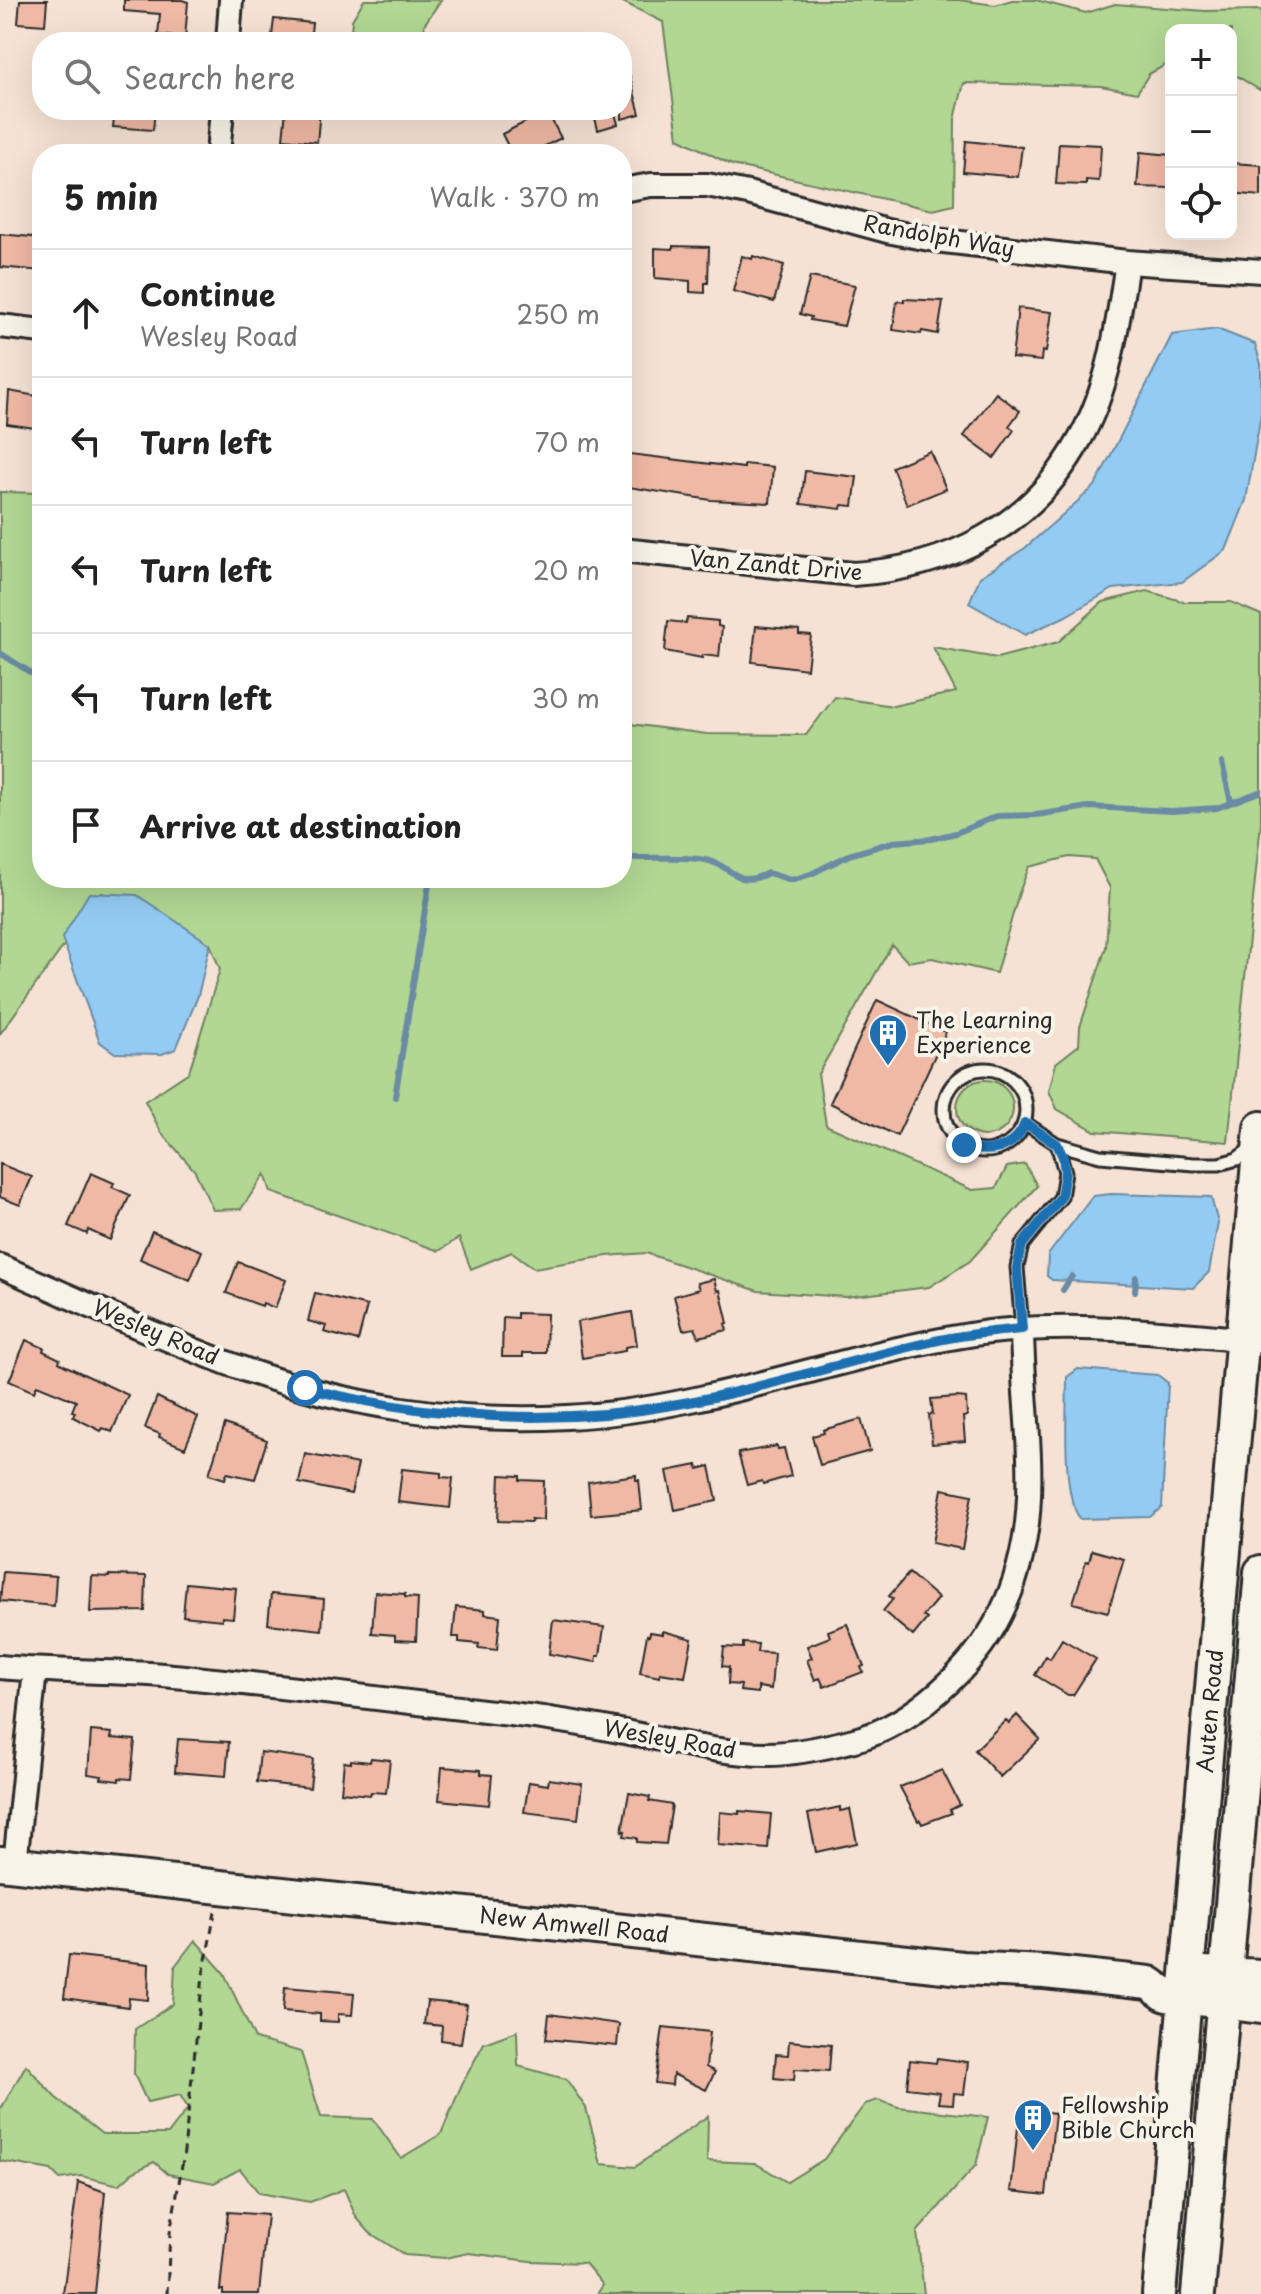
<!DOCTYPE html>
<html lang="en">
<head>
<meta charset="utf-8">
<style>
	body { margin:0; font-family:"Playpen Sans",sans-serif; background:#f2f2f2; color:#222 }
	.controls { position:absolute; right:24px; top:24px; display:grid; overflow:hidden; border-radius:16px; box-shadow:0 8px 32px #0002 }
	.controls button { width:72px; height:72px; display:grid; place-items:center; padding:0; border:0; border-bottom:2px solid #e0e0e0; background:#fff; color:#222; font:40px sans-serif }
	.stop { position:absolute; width:24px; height:24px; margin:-18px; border:6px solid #1f6fb2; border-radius:50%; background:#fff }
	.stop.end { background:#1f6fb2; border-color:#fff; box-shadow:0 2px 8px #0008 }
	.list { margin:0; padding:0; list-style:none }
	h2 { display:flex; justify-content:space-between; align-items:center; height:104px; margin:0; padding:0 32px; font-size:34px }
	h2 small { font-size:26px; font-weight:400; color:#767676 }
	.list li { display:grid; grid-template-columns:52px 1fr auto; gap:24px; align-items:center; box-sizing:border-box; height:128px; padding:0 32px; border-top:2px solid #e0e0e0 }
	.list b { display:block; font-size:30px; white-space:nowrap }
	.list p { margin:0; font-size:26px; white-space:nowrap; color:#767676 }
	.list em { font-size:26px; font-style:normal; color:#767676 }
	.icon { flex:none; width:44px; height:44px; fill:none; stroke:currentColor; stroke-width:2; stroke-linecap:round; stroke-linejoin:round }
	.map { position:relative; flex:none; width:1261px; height:2294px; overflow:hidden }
	.search { position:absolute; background:#fff; box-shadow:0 8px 32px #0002; left:32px; top:32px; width:600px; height:88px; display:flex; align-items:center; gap:20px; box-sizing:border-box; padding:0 28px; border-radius:32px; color:#767676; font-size:30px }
	.panel { position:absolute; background:#fff; box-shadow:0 8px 32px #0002; left:32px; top:144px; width:600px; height:744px; border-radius:32px }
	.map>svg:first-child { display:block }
	.green { fill:#b1d793; stroke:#6e815f; stroke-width:2 }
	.water { fill:#94cbf3; stroke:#6a8ba3; stroke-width:2 }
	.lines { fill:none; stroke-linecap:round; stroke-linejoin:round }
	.stream { stroke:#6a8ba3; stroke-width:6 }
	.building { fill:#f0b9a5; stroke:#2b2b2b; stroke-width:2 }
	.lane-casing { stroke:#2b2b2b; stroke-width:17 }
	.street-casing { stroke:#2b2b2b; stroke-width:28 }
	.secondary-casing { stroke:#2b2b2b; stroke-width:38 }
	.path { stroke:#2b2b2b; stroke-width:3; stroke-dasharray:8 6; stroke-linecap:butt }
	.lane { stroke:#f7f3e8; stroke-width:11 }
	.street { stroke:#f7f3e8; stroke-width:22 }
	.secondary { stroke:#f7f3e8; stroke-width:32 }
	.route { stroke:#1f6fb2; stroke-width:10 }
	.labels { text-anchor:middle; stroke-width:8; stroke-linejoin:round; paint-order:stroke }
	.street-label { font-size:22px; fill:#2b2b2b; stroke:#f7f3e8 }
	.poi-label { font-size:22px; fill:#2b2b2b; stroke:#f7f3e8; text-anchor:start }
</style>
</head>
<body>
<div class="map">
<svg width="1261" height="2294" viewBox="0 0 1261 2294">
	<rect width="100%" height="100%" fill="#f5e2d4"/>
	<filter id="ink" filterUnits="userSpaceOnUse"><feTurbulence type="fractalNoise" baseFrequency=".0125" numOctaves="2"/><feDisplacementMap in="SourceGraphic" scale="16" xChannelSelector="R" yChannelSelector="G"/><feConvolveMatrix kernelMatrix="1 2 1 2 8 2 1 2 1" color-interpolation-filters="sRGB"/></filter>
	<g filter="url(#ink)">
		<!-- green -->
		<path class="green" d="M364,0H441L424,25L427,42H350L352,20Z
			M619,0H959L995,5L1012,0H1036L1086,13L1115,4L1205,11L1261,10V91L1231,72V30H1171V62L1149,74L1137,93L1101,86L964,83L955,119L954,205L933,210L732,165L678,138L663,22Z
			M0,492L42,493V878H622V723L707,734L806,735L835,697L893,706L956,692L933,647L997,658L1058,642L1103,602L1147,591L1185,602H1231L1261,615V822L1228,1142L1095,1131L1057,1109L1049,1091L1056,1063L1079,1045L1080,1027L1106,947L1110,888L1095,859L1069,857L1029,867L1019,893L996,973L932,958L908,962L892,945L818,1074L826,1125L972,1190L996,1188L1007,1167L1025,1164L1037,1186L970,1261L929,1287L846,1297L758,1291L646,1253L607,1256L534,1268L512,1252L471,1269L459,1238L439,1251L271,1192L265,1174L241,1209L213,1210L195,1171L161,1132L145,1101L189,1072L220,969L210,944L102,893L0,1034Z
			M957 1108a28 28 0 1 1 56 0a28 28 0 1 1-56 0Z
			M195,1940L224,1973L255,2039L301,2052L321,2117L373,2119L401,2158L441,2134L462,2084L484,2043L517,2031L518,2066L566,2079L586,2108L601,2164L635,2167L708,2116L707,2161L755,2163L787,2182L824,2159L865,2104L878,2100L898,2107L988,2117L976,2165L917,2232L924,2294H597L603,2285L585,2263L530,2261L469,2253L445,2258L405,2255L370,2233L356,2217L344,2189L310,2202L259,2193L240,2169L214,2183L168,2174L154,2162L132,2173L119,2185L81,2176L60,2179L51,2170L0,2161V2107H2L26,2065L55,2097L102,2134H168L188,2108L180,2095L147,2102L134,2074L135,2029L173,2004L175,1966Z"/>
		<!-- water -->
		<path class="water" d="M1217,329L1255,344L1261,364V414L1246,500L1226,550L1182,582L1113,589L1064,617L1025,635L969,603L980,577L1025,548L1095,486L1172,335Z
			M89,893L137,895L210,944L198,996L176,1049L162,1054L115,1053L100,1042L62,938Z
			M1111,1194L1211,1197L1218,1223L1209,1272L1193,1288L1052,1280L1047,1276L1048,1255L1093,1196Z
			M1078,1369L1158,1375L1168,1383L1162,1507L1150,1517L1081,1519C1061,1501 1067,1406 1067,1377Z"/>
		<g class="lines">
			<!-- stream -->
			<path class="stream" d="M0,653L42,680
				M1222,763L1231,802
				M622,857C650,860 677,855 705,860C734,865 736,890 768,873L791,880L811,874L849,855L893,842L931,839L956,833L997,816L1036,815L1089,807L1172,811L1217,808L1259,792
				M395,1097L430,878
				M1063,1290L1072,1276
				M1135,1291L1136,1277"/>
		</g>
		<!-- building -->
		<path class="building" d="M20,0H47L45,25L18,23Z
			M124,0H182L188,2L185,38L158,35L160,14L124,11Z
			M274,19L312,23L310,42H279L280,36H272Z
			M622,66H627L640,114L622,119Z
			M115,110H155L153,130L113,127Z
			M286,110H320L317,142L283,139Z
			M593,110H614L618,124L598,130Z
			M547,111L561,138L529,154H512L502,134Z
			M966,141L1022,147L1018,177L963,172Z
			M1059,143L1101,145L1099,181L1086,180V185L1056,184Z
			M1140,152L1171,155V188L1137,187Z
			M1231,163L1261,165V196L1231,193Z
			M0,234L42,238V271L0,267Z
			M673,246L709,247L708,283H705V293L690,292V281L655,278V248L673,249Z
			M742,256L752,259L753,256L784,265L774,302L733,291Z
			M810,277L855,285L844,326L810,320L811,317L800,314Z
			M904,299L943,301L938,334L922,331L921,334L893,330L897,301L904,302Z
			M1018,308L1052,312L1046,352L1042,351L1041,361L1012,358Z
			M9,391L42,397V429L7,424Z
			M996,393L1020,411L1009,426L1014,430L994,458L964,436Z
			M930,451L946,489L907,505L892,467Z
			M622,453L744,468V464L773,467L770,503L711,500L622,486Z
			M805,471L857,477L853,506L842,505L841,509L801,504Z
			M687,618L718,621V626L722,627L719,657L702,655V658L665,651L668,621L686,623Z
			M756,626L799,630V634L811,635L807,669L752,662Z
			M877,1000L946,1032L897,1136L830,1103Z
			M0,1164L32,1177L20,1205L0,1197Z
			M91,1173L114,1183L112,1187L130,1195L110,1240L88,1230L87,1234L68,1226Z
			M152,1231L202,1251L190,1280L140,1259Z
			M238,1262L286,1280L275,1308L263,1303L262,1306L226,1293Z
			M714,1279L717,1291L720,1290L728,1323L725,1324L727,1330L699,1337L695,1328L683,1330L674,1296L699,1289L697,1283Z
			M315,1293L367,1306L358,1341L324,1332L326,1326L308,1321Z
			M632,1312L637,1345L625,1347V1351L582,1358L577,1322Z
			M517,1313L547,1314L546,1353H523V1357H502L503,1317L517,1318Z
			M26,1340L44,1348L43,1351L60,1359L59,1362L64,1365L128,1395L112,1432L103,1428L101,1431L73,1417L75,1412L72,1411L76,1401L37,1385L34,1392L9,1381Z
			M157,1397L198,1417L185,1448L159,1437L160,1434L145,1428Z
			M957,1397L966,1398L967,1416L963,1417L965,1441L932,1444L929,1415L933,1414L931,1399Z
			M861,1419L870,1451L820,1465L812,1436L824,1433L823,1430Z
			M225,1424L267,1440L255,1479L227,1473L225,1479L209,1474Z
			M777,1446L778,1449L784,1448L791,1476L763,1484L762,1481L747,1485L738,1453Z
			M305,1454L358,1464L351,1494L299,1483Z
			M697,1465L698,1469L710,1466L717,1501L675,1510L667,1471Z
			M402,1469L441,1473V1477L453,1478L450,1508L398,1502Z
			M500,1475L520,1476V1480L544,1481L543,1520L531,1519V1522L498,1521Z
			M636,1475V1480H639L642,1510L591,1515L588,1482Z
			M942,1489L972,1495L962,1549L932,1543Z
			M1092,1550L1124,1559L1108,1612L1073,1603L1086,1561L1089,1562Z
			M3,1572L56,1576L54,1606L0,1601Z
			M909,1573L938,1598L923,1616L927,1619L913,1636L883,1611L893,1599L889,1596Z
			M109,1575L146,1576L145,1611L90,1612L92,1576L109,1577Z
			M186,1583L236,1588L233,1618L222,1617V1620L183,1616Z
			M375,1592L405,1594V1597L418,1598L416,1641L395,1640V1635L372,1633Z
			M271,1594L324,1599L322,1630L268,1624Z
			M456,1607L485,1610V1614L500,1616L497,1650L478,1648L479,1644L459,1642V1637H453Z
			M553,1620L604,1627L600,1656H597L596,1662L549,1654Z
			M847,1624L864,1666L861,1667L863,1672L824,1687L820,1678L815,1680L807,1660L812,1658L807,1646L830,1637L828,1631Z
			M663,1631L692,1639L685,1677L660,1673V1677L640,1673L647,1635L649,1636L650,1632L663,1634Z
			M1062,1639L1096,1659L1073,1695H1068L1035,1675L1046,1656L1050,1659Z
			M743,1643L758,1644L757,1652L774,1653L771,1689L758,1687V1693L740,1691L741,1685L728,1684L729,1667L722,1666L724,1647L743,1648Z
			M1017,1715L1040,1739L1000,1777L975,1750L1006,1720L1009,1723Z
			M91,1731L112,1733L111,1738L135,1740L131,1779L119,1778V1781L101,1779L102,1776L88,1774Z
			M178,1739L229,1742L226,1776L175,1772Z
			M260,1752L313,1759L310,1788L257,1782Z
			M371,1758L390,1760L386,1793L371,1792L370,1795L341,1792L344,1762L351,1763V1760L370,1762Z
			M442,1767L481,1770V1774L492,1775L489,1805L439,1800Z
			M942,1770L960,1805L950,1810L952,1813L922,1824L920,1820L918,1821L900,1787Z
			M549,1779L582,1784L578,1819L524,1812L529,1782L548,1785Z
			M629,1793L650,1797L649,1801L672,1805L666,1844L637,1842V1838L624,1836L625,1831H622Z
			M840,1807V1811L850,1809L857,1843L816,1852L808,1814Z
			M739,1811L771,1814L768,1849L718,1845L720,1812L739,1814Z
			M69,1955L149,1964L148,2000L129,1998L128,2007L64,1998Z
			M285,1987L354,1993L352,2015L338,2014V2022L320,2021V2014L283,2011Z
			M427,2001L467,2005L461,2043L441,2040L442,2026L424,2024Z
			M549,2014L619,2024L617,2046L546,2039Z
			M663,2027L710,2032L706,2067L715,2072L706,2090L673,2074L672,2085L655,2083Z
			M789,2041L831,2045L829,2071L795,2069L794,2080L774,2078L776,2054L788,2055Z
			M937,2058L968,2062L964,2094L954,2093L953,2104L938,2103L940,2092L907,2088L910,2060L936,2063Z
			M1020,2109L1055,2113L1046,2195L1011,2191Z
			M78,2182L105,2192L95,2294H63Z
			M228,2212L267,2215L259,2294H223V2290H220Z"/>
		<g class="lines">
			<defs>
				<path id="lane" d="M944 1110a41 41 0 1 1 82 0a41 41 0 1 1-82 0Z
					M1057,1144L1100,1156L1194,1164H1219L1237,1159L1253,1147
					M1022,1329L1017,1267L1022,1245L1061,1197L1065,1172L1057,1144L1025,1123"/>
				<path id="street" d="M228,42L231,0
					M218,154L222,110
					M622,190L651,185H707L748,193L887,231L935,240L1127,262L1261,271
					M0,326L42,331
					M622,550L853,574C950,568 1032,526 1080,439C1110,386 1118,322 1127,262
					M0,1266C81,1301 163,1340 246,1370C347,1406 460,1423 567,1417C708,1410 837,1355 975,1334C1070,1320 1166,1333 1261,1341
					M0,1667C54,1672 109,1671 163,1675C273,1685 383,1699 493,1712C542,1717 591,1725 640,1735C682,1743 725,1754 767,1754C796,1754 827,1747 854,1740C912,1726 974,1667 1000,1615C1048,1520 1023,1430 1022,1329
					M15,1864L35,1670"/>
				<path id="secondary" d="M0,1863L962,1968L1045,1972L1149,1983L1166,1995L1261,2007
					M1204,1973L1261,1976
					M1159,2294L1261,1128
					M1198,2294L1261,1572"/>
			</defs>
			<!-- lane casing -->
			<use href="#lane" class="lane-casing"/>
			<!-- street casing -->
			<use href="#street" class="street-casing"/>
			<!-- secondary casing -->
			<use href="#secondary" class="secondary-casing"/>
			<!-- path -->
			<path class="path" d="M167,2294L170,2233L183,2160L203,1976L215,1912"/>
			<!-- lane -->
			<use href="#lane" class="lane"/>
			<!-- street -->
			<use href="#street" class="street"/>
			<!-- secondary -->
			<use href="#secondary" class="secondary"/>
		</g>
	</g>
	<g class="lines" filter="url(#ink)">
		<!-- route -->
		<path class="route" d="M305,1388C428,1418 554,1427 678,1404C762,1389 843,1362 926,1343C958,1335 990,1332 1022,1329L1017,1267L1022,1245L1061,1197L1065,1172L1063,1157L1057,1144L1025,1123C1015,1150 988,1155 964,1145"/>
	</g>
	<!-- icons -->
	<defs>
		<symbol id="building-pin" viewBox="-11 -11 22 30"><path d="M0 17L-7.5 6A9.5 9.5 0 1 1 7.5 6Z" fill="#1f6fb2" stroke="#f7f3e8"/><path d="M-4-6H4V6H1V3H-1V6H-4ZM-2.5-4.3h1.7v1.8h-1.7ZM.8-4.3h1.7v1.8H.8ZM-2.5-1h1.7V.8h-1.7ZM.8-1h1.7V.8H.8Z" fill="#fff"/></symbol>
	</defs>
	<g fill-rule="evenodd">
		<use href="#building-pin" x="866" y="1011" width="44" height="60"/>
		<use href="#building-pin" x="1011" y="2096" width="44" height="60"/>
	</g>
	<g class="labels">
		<!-- street labels -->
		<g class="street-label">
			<text transform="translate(939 236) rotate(10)" y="8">Randolph Way</text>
			<text transform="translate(776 565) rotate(5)" y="8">Van Zandt Drive</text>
			<text transform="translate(156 1332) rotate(23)" y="8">Wesley Road</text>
			<text transform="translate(1210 1711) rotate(-85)" y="8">Auten Road</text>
			<text transform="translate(670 1739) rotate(10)" y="8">Wesley Road</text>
			<text transform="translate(574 1925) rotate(6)" y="8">New Amwell Road</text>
		</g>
		<!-- poi labels -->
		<g class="poi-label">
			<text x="916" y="1028">The Learning<tspan x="916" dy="25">Experience</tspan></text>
			<text x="1061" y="2113">Fellowship<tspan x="1061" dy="25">Bible Church</tspan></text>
		</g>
	</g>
</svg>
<div class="controls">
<button>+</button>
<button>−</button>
<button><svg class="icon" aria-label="locate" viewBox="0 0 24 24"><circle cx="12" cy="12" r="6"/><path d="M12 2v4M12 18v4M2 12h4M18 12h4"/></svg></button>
</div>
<div class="stop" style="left:305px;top:1388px"></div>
<div class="stop end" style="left:964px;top:1145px"></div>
<div class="search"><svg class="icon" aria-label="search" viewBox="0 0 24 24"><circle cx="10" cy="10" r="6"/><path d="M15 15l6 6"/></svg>Search here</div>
<section class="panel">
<h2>5 min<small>Walk · 370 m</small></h2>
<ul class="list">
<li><svg class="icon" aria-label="ahead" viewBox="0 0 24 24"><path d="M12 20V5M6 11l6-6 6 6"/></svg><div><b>Continue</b><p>Wesley Road</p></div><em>250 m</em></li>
<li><svg class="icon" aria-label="left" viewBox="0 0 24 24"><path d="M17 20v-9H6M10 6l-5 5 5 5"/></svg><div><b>Turn left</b></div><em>70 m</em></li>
<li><svg class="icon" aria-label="left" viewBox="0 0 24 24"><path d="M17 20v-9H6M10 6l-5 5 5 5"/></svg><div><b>Turn left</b></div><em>20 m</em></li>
<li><svg class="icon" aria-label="left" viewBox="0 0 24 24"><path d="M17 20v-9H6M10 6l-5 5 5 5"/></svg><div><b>Turn left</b></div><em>30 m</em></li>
<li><svg class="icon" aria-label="arrive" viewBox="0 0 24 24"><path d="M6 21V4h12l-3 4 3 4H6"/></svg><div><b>Arrive at destination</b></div></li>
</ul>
</section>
</div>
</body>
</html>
